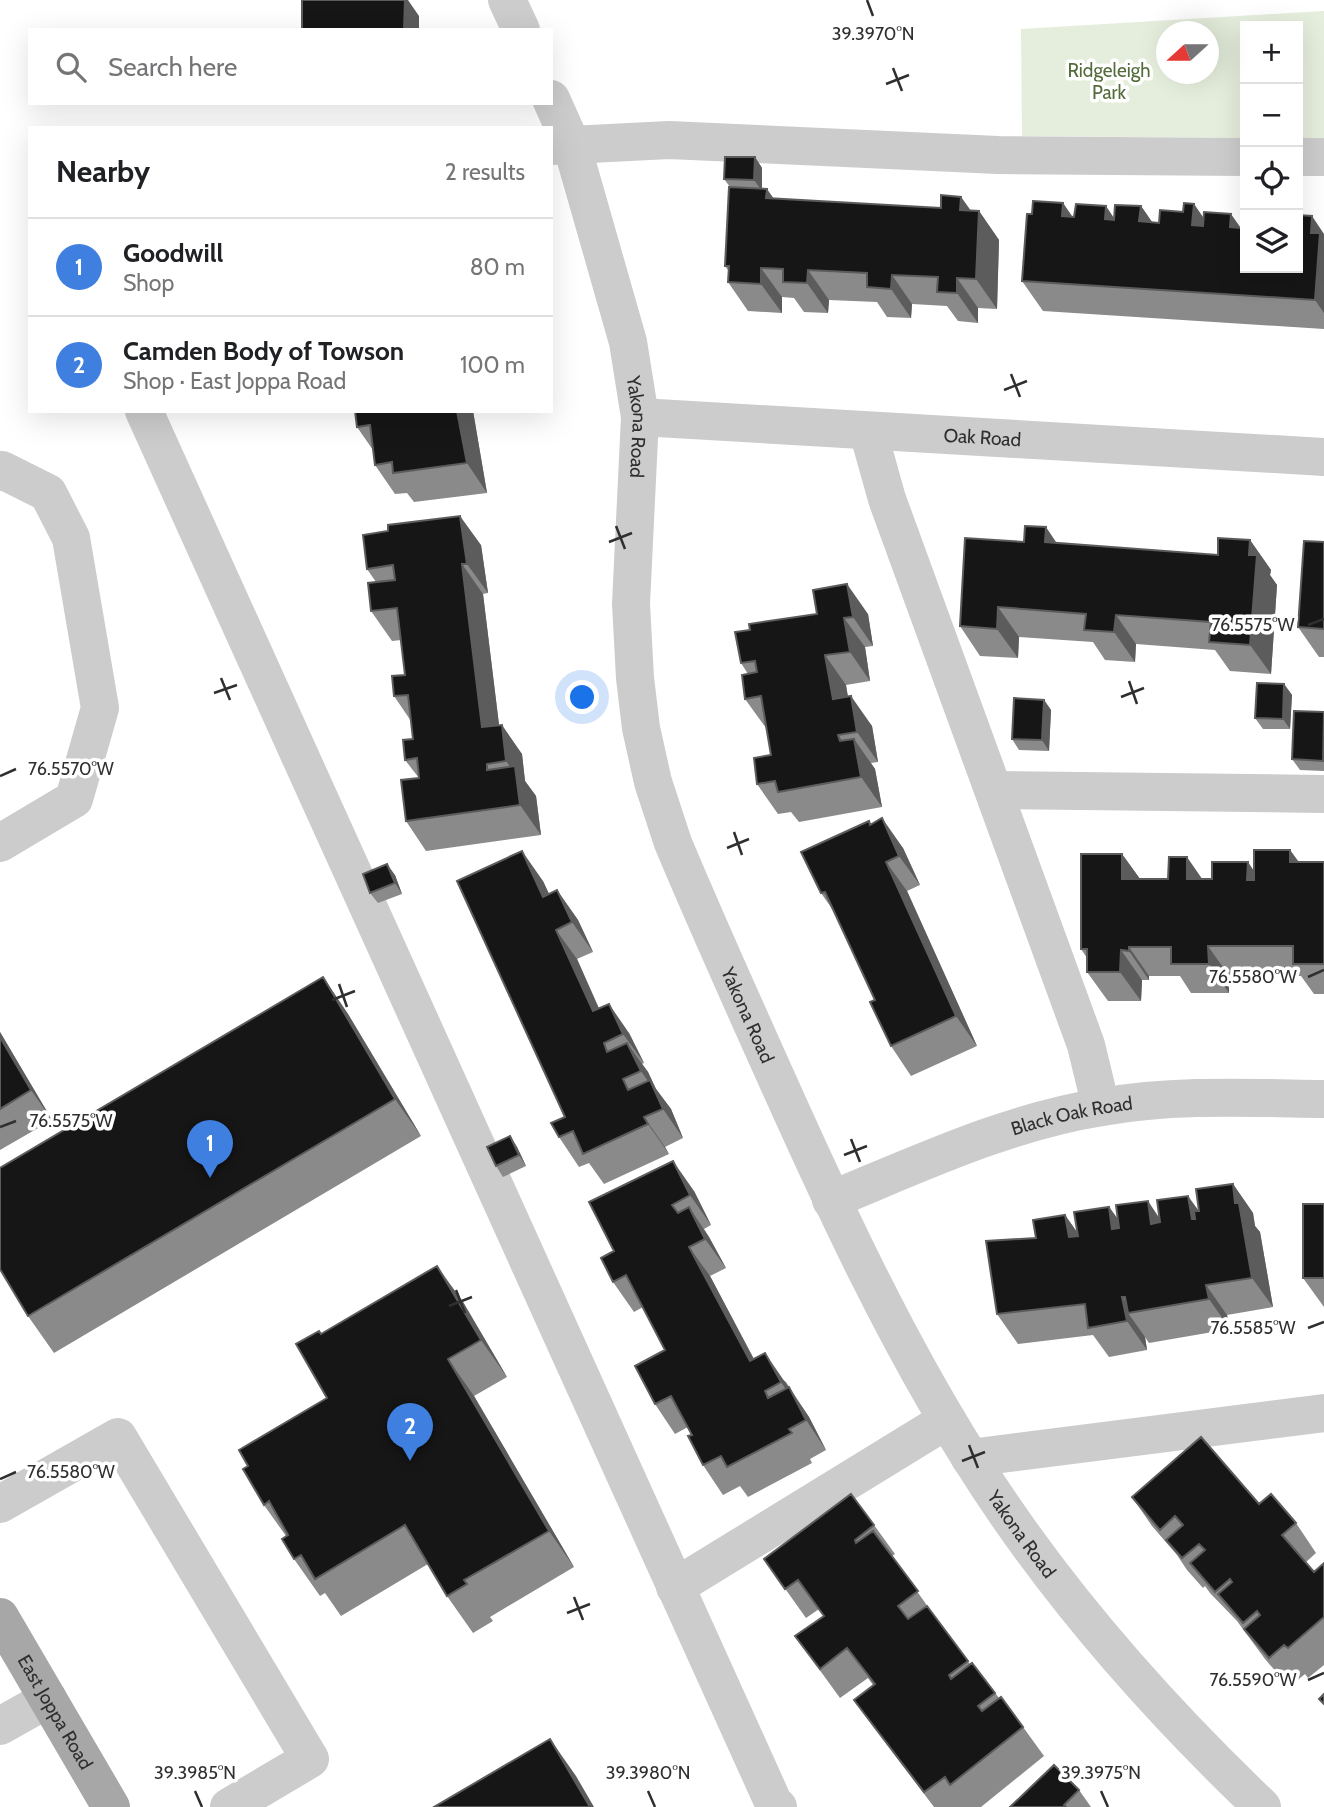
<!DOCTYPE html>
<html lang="en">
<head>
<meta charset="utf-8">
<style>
	body { margin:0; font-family:Cabin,sans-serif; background:#f6f6f6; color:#202124 }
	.controls { position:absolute; right:21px; top:21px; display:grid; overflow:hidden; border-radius:0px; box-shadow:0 7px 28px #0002 }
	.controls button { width:63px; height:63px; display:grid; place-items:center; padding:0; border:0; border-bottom:2px solid #e0e0e0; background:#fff; color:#202124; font:35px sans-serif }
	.compass { position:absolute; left:1156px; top:21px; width:63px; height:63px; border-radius:50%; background:#fff; box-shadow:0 7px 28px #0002; rotate:249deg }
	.you { position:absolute; left:583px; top:698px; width:24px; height:24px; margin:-18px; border:5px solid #fff; border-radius:50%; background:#1a73e8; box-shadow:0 0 0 10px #1a73e833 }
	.badge { display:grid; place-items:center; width:46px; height:46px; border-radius:50%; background:#db2777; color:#fff; font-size:23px; font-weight:700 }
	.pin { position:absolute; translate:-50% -58px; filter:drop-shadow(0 2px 4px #0008) }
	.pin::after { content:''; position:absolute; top:37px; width:24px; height:21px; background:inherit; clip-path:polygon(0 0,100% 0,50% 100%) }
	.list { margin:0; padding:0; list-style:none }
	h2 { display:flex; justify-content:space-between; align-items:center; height:91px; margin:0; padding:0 28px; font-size:30px }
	h2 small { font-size:23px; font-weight:400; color:#757577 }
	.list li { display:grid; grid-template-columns:46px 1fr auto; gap:21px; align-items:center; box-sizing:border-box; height:98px; padding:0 28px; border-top:2px solid #e0e0e0 }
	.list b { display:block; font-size:26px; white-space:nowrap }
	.list p { margin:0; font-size:23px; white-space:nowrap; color:#757577 }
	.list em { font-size:23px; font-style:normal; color:#757577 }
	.icon { flex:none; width:38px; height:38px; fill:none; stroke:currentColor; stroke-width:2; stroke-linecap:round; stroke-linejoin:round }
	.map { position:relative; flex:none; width:1324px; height:1807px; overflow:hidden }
	.search { position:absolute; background:#fff; box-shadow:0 7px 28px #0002; left:28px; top:28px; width:525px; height:77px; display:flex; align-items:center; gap:18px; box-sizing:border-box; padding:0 24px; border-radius:0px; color:#757577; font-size:26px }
	.panel { position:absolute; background:#fff; box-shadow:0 7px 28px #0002; left:28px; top:126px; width:525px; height:287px; border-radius:0px }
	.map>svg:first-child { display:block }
	.green { fill:#e5eddc; fill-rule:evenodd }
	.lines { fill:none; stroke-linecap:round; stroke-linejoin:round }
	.minor { stroke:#ccc; stroke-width:38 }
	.major { stroke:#a7a7a7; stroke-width:38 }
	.wall { fill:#8a8a8a }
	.shaded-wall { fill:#5c5c5c }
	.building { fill:#161616; stroke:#5c5c5c; stroke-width:2 }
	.ticks { fill:none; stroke:#2f2f2f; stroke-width:2.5 }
	.labels { text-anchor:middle; stroke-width:7; stroke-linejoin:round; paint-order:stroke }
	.park-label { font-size:19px; fill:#536c3a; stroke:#fff }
	.street-label { font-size:19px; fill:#2f2f2f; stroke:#fff }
	.ticks-label { font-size:18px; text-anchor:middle; fill:#2f2f2f; stroke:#fff; stroke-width:7; stroke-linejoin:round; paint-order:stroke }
</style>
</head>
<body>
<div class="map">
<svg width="1324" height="1807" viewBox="0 0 1324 1807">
	<rect width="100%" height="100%" fill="#fff"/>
	<!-- green -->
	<path class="green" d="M1324,11V138H1298V26H1245V138L1022,136L1021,29ZM1166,32H1208V74H1166Z"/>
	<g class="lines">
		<!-- minor -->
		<g class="minor">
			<path d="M507,0L521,30"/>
			<path id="s1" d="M551,99L572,146L628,342L640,417L631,604L635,678L641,728L653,782L673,843C707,924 743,1004 779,1084C836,1211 895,1338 969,1456C1048,1583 1153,1703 1262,1807"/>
			<path d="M551,146L669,140L998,155L1245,157"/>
			<path d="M1298,157H1324"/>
			<path d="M144,411L774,1804L778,1807"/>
			<path id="s2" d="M640,417L1324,457"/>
			<path d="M868,431L887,499L1086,1045L1101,1107"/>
			<path d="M0,472L2,470L48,493L71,538L100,708L74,799L0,843"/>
			<path d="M995,790L1324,794"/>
			<path id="s3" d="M831,1200C919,1164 1007,1122 1102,1107C1175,1094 1250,1098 1324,1099"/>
			<path d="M970,1458L1324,1413"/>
			<path d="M0,1504L118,1437L310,1759L229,1807"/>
			<path d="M675,1587L947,1420"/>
			<path d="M0,1726L48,1699"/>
		</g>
		<!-- major -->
		<path class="major" id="s4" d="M0,1617L111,1807"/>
	</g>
	<!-- wall -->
	<path class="wall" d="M755,157L762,168V189L774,199L941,208L961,197L971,211H979L999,240L997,309L978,308V323L958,321L947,306L912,304L911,318L887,317L877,302L829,300L828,313L804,312L794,298L782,297V313L748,311L728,282V270L725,266L730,187L724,179Z
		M1063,203L1072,217L1114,219L1141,206L1152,222L1159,223L1183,212L1194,204L1203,218L1245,268L1324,234V329L1043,311L1022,281L1032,214Z
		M473,411L487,493L414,502L407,493L395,494L375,465L373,450L357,427Z
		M1250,540L1271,570L1270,575L1277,585L1271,674L1230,671L1215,650L1136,644L1135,662L1105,660L1093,642L1019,637L1018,658L980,656L960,626L1024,542L1057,543L1218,555Z
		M1324,542V657H1319L1298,627Z
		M481,545L488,593L483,594L499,725L522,754L525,781L536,796L541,835L426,851L406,821L419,778L405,760L413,739L411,721L394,696L405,675L401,640L392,641L371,611L376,582L367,569Z
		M817,614H868L873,646L865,647L870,681L846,685L848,697L872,726L878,762L871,763L875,769L882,807L799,822L791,812L778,814L757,784L771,755L766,728L745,699L748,674L741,663L750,630Z
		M1284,684L1292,695L1290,729H1263L1255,718Z
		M1044,700L1051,710L1049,751L1019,750L1012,739Z
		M1324,712V771L1300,770L1292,759Z
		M869,821L871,824L903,848L920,885L907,891L977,1046L911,1076L891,1046L875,1000L835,913L821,893Z
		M1290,850L1299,862H1324V994H1314L1301,976H1229V993H1191L1180,976H1149V980H1142L1141,1001H1108L1087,972V958L1081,949L1122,854L1140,879H1212L1254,871Z
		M395,875L402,894L378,903L370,893Z
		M543,881L549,894L557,890L578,920L593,952L577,959L599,1008L629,1033L644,1063L642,1064L648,1072L656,1089L671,1109L683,1138L665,1147L669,1154L604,1184L589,1163L579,1167L559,1137L565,1117Z
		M323,977L348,1014L421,1136L54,1353L28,1316Z
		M0,1032L52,1120L0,1150Z
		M510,1136L517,1147L526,1166L503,1177L496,1166Z
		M1233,1184L1253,1213L1255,1226L1260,1232L1273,1307L1227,1315L1230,1329L1149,1343L1145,1337L1147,1350L1109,1357L1093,1335L1018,1344L997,1314L1065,1215L1077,1232L1109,1207L1118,1219L1160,1218L1199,1211Z
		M694,1191L711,1225L704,1229L709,1237L726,1268L710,1276L754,1359L786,1382L809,1417L826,1450L810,1459L812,1463L748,1497L740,1486L723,1495L703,1465L692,1435L688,1427L675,1434L655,1404L665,1350L643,1307L634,1312L613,1282L614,1251L589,1202Z
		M1324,1204V1307L1303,1278Z
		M463,1302L507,1377L474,1396L574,1567L490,1617L493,1621L473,1633L447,1596L428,1564L341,1616L325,1593L320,1596L294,1559L286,1536L264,1505L248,1466L327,1398L321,1334Z
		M1132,1497L1259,1504L1296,1523L1316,1553L1306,1562L1314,1572L1324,1563V1665L1308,1678L1305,1674L1289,1687L1265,1659L1237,1621L1210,1593L1205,1586L1203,1588L1187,1570L1177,1555L1152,1526Z
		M874,1525L895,1554L892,1556L938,1621L970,1664L972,1663L999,1698L1023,1727L1044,1756L981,1807H934L875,1729L854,1700L873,1685L868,1678L840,1698L795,1636L824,1616L819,1609L806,1618L764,1559Z
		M1079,1790L1091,1807H1010Z"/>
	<!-- shaded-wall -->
	<path class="shaded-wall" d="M405,0H408L419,16V30H404Z
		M755,157L762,168V191L754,180Z
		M767,189L788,219L766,198Z
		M961,197L978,221L979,211L999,240L997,309L976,279L960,210Z
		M1063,203L1083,232L1062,216Z
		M1194,204L1214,233L1192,225Z
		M1106,206L1126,236L1105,219Z
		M1141,206L1161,235L1139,221Z
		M1231,214L1245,234L1230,227Z
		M1312,216L1324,234V313L1315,300L1311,233Z
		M761,268L782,297V313L761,284Z
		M808,270L829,300L828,313L807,283Z
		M892,275L912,304L911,318L891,289Z
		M957,278L978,308V323L957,293Z
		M457,411H473L487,493L467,463Z
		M460,516L481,545L488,593L467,564Z
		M1046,527L1066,557L1045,542Z
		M1250,540L1271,570L1270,575L1277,585L1271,674L1250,645L1249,555Z
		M462,564L483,594L503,757L482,727Z
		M847,584L868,614L873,646L853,617Z
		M998,607L1019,637L1018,658L997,629Z
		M1116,615L1136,644L1135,662L1114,632Z
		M844,618L865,647L870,681L850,652Z
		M825,655L846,685L853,729L833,699Z
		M1284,684L1292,695L1290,729L1283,719Z
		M851,696L872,726L878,762L857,732Z
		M1044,700L1051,710L1049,751L1042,740Z
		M502,725L522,754L525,781L536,796L541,835L520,805L516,776L506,761Z
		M838,735L859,764L854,739L875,769L882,807L861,777L840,741Z
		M882,818L903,848L920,885L899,856Z
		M1290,850L1311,880L1290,862Z
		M522,851L543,881L564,926L543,897Z
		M1122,854L1143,883L1122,879Z
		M1187,857L1207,886L1187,879Z
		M886,862L907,891L977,1046L956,1016Z
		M1248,862L1268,892L1247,880Z
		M387,864L395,875L402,894L395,883Z
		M557,890L578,920L593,952L572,922Z
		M556,930L577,959L613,1041L593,1011Z
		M1208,946L1229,976V993L1209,964Z
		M1129,947L1149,976V980L1129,951Z
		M1121,950L1142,980L1141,1001L1120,972Z
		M323,977L348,1014L421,1136L395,1099Z
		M609,1004L629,1033L644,1063L623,1034Z
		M0,1032L52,1120L31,1090L0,1037Z
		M627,1043L648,1072L656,1089L671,1109L683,1138L663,1109L654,1090L641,1071Z
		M644,1117L665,1147L669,1154L648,1124Z
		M510,1136L517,1147L526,1166L519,1155Z
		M673,1161L694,1191L711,1225L690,1195Z
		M1233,1184L1253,1213L1255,1226L1260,1232L1273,1307L1252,1278L1235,1203Z
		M1188,1196L1209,1225L1192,1219Z
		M1148,1201L1168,1231L1151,1224Z
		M689,1207L709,1237L726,1268L705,1239Z
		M1109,1207L1130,1236L1112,1229Z
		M1065,1215L1086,1245L1069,1237Z
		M689,1247L710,1276L770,1390L750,1361Z
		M437,1266L463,1302L507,1377L481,1340Z
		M1206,1285L1227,1315L1230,1329L1209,1299Z
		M1122,1297L1133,1312L1128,1313L1145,1337L1147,1350L1127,1321Z
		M765,1353L809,1417L826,1450L781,1382Z
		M448,1359L474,1396L574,1567L549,1531Z
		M550,1739L576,1776L594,1807H590Z"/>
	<!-- building -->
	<path class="building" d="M302,0H405L404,30H302Z
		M725,157H755L754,180L724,179Z
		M729,187L767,189L766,198L941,208V195L961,197L960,210L979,211L976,279L957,278V293L937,292L938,277L892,275L891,289L867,287V273L808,270L807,283L783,282V269L761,268V284L728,282L729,266H725Z
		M1033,201L1063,203L1062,216L1074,217L1076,204L1106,206L1105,219L1114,220L1115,205L1141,206L1139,221L1159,223L1160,210L1183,212L1184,203L1194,204L1192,225L1203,226L1204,212L1231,214L1230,227L1241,228L1242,214H1245V268H1298V215L1312,216L1311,233H1320L1315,300L1022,281L1027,214H1032Z
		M355,411H457L467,463L393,473L392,462L375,465L370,425L357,427Z
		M460,516L467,564H462L482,727L502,725L506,761L487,764V770L515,766L520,805L406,821L401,780L419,778L417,758L405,760L403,740L413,739L408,695L394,696L392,676L405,675L397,608L371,611L368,583L395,580L393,565L367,569L363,535L388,531V525Z
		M1025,526L1046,527L1045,542L1218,555V538L1250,540L1249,555H1257L1250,645L1209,642L1211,622L1116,615L1114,632L1084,630L1086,614L998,607L997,629L960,626L965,538L1024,542Z
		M1304,541L1324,542V629L1298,627Z
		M847,584L853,617L844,618L850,652L825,655L833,699L851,696L857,732L838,735L840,741L854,739L861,777L778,792L775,781L757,784L754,758L771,755L761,696L745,699L742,675L757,672L755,661L741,663L735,632L750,630L749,624L817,614L813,590Z
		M1257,683L1284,684L1283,719L1255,718Z
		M1014,698L1044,700L1042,740L1012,739Z
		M1294,711L1324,712L1323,761L1292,759Z
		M882,818L899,856L886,862L956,1016L891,1046L870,1002L875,1000L825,892L821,893L801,852L869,821L870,825Z
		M1254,850H1290V862H1324V964H1293V946H1208L1209,964H1171V947H1129V951L1121,950L1120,972H1087V949H1081V854H1122V879H1168L1169,857H1187V879H1212V862H1248L1247,880H1254Z
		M522,851L543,897L557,890L572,922L556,930L593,1011L609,1004L623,1034L604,1043L607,1052L627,1043L641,1071L623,1079L628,1090L650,1080L663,1109L644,1117L648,1124L583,1154L573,1131L559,1137L551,1123L565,1117L457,881Z
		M387,864L395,883L370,893L363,874Z
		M323,977L395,1099L28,1316L0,1269V1168Z
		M0,1037L31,1090L0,1109Z
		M510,1136L519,1155L496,1166L487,1147Z
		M673,1161L690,1195L672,1205L678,1213L689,1207L705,1239L689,1247L750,1361L765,1353L781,1382L765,1391L768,1398L789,1387L806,1420L789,1429L792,1433L727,1467L721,1456L703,1465L688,1436L692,1435L671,1396L655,1404L635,1366L665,1350L626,1275L613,1282L601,1258L614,1251L589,1202Z
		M1233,1184L1235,1203H1239L1252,1278L1206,1285L1209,1299L1128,1313L1125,1297H1122L1127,1321L1088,1328L1085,1304L997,1314L986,1241L1036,1238L1033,1220L1065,1215L1069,1237L1078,1236L1074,1212L1109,1207L1112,1229L1119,1228L1116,1205L1148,1201L1151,1224L1160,1222L1157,1200L1188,1196L1192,1219H1195L1194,1211H1199L1196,1189Z
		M1303,1204H1324V1278H1303Z
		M437,1266L481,1340L448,1359L549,1531L464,1580L467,1584L447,1596L405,1525L315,1579L301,1555L294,1559L282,1539L288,1535L269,1501L264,1505L243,1469L248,1466L239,1450L327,1398L296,1344L319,1331L321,1334Z
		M1201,1437L1259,1504L1271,1494L1296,1523L1282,1535L1314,1572L1324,1563V1617L1288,1648L1284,1645L1269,1658L1244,1629L1260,1615L1257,1611L1243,1623L1218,1594L1232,1582L1230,1579L1215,1592L1190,1563L1205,1550L1199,1544L1182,1558L1166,1540L1183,1525L1175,1516L1160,1530L1132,1497Z
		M851,1494L874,1525L855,1540L856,1543L873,1531L918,1591L898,1606L908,1619L927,1606L968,1661L949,1675L951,1679L972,1663L995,1693L978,1706L982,1711L1001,1697L1023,1727L950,1785L945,1777L924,1792L854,1700L875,1684L847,1648L820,1669L795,1636L824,1616L798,1580L785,1589L764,1559Z
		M1324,1694V1704L1319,1699Z
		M550,1739L590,1807H434Z
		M1054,1765L1079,1790L1064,1805L1066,1807H1010Z"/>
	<!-- ticks -->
	<path class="ticks" d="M867,0L873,16M893,68L902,91M886,84L909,75M1011,374L1020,397M1004,390L1027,381M616,526L625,549M609,542L632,533M1308,625L1324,619M221,678L230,700M1129,681L1137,704M214,693L237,685M1121,697L1144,688M0,776L16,769M734,832L742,855M727,848L749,839M1308,977L1324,970M339,984L347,1007M332,1000L355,991M0,1127L16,1121M851,1139L860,1162M844,1155L867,1146M456,1290L465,1313M449,1306L472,1297M1308,1328L1324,1322M969,1445L978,1468M962,1461L985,1452M0,1479L16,1472M574,1597L583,1620M567,1613L590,1604M1308,1680L1324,1673M195,1791L202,1807M648,1791L655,1807M1101,1791L1108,1807"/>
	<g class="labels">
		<!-- park labels -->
		<g class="park-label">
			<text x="1109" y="77">Ridgeleigh<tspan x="1109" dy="22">Park</tspan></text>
		</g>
		<!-- street labels -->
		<g class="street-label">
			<text dy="7" stroke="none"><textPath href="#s1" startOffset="341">Yakona Road</textPath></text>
			<text dy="7" stroke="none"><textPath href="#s2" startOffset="343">Oak Road</textPath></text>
			<text dy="7" stroke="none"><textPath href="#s1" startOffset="950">Yakona Road</textPath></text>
			<text dy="7" stroke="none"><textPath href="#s3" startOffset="256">Black Oak Road</textPath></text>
			<text dy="7" stroke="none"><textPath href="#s1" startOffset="1538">Yakona Road</textPath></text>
			<text dy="7" stroke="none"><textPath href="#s4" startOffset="110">East Joppa Road</textPath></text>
		</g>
	</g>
	<g class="ticks-label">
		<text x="873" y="40">39.3970°N</text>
		<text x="1253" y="631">76.5575°W</text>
		<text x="71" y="775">76.5570°W</text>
		<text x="1253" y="983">76.5580°W</text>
		<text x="71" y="1127">76.5575°W</text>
		<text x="1253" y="1334">76.5585°W</text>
		<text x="71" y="1478">76.5580°W</text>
		<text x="1253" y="1686">76.5590°W</text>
		<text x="195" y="1779">39.3985°N</text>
		<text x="648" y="1779">39.3980°N</text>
		<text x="1101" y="1779">39.3975°N</text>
	</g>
</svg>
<div class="controls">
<button>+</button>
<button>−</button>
<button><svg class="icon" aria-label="locate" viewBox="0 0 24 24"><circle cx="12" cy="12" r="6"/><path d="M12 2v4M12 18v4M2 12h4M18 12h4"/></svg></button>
<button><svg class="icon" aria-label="layers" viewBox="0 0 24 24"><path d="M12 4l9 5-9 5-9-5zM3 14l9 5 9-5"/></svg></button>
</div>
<svg class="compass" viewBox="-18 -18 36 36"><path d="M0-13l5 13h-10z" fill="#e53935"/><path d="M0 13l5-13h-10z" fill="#757577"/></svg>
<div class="you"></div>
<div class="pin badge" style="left:210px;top:1178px;background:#3f7fe0">1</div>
<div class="pin badge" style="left:410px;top:1461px;background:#3f7fe0">2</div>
<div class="search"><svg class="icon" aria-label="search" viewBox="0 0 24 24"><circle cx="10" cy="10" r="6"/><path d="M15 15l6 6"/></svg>Search here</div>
<section class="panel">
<h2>Nearby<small>2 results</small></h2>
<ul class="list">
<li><span class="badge" style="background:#3f7fe0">1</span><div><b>Goodwill</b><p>Shop</p></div><em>80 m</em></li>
<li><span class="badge" style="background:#3f7fe0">2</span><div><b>Camden Body of Towson</b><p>Shop · East Joppa Road</p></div><em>100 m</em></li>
</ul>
</section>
</div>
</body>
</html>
